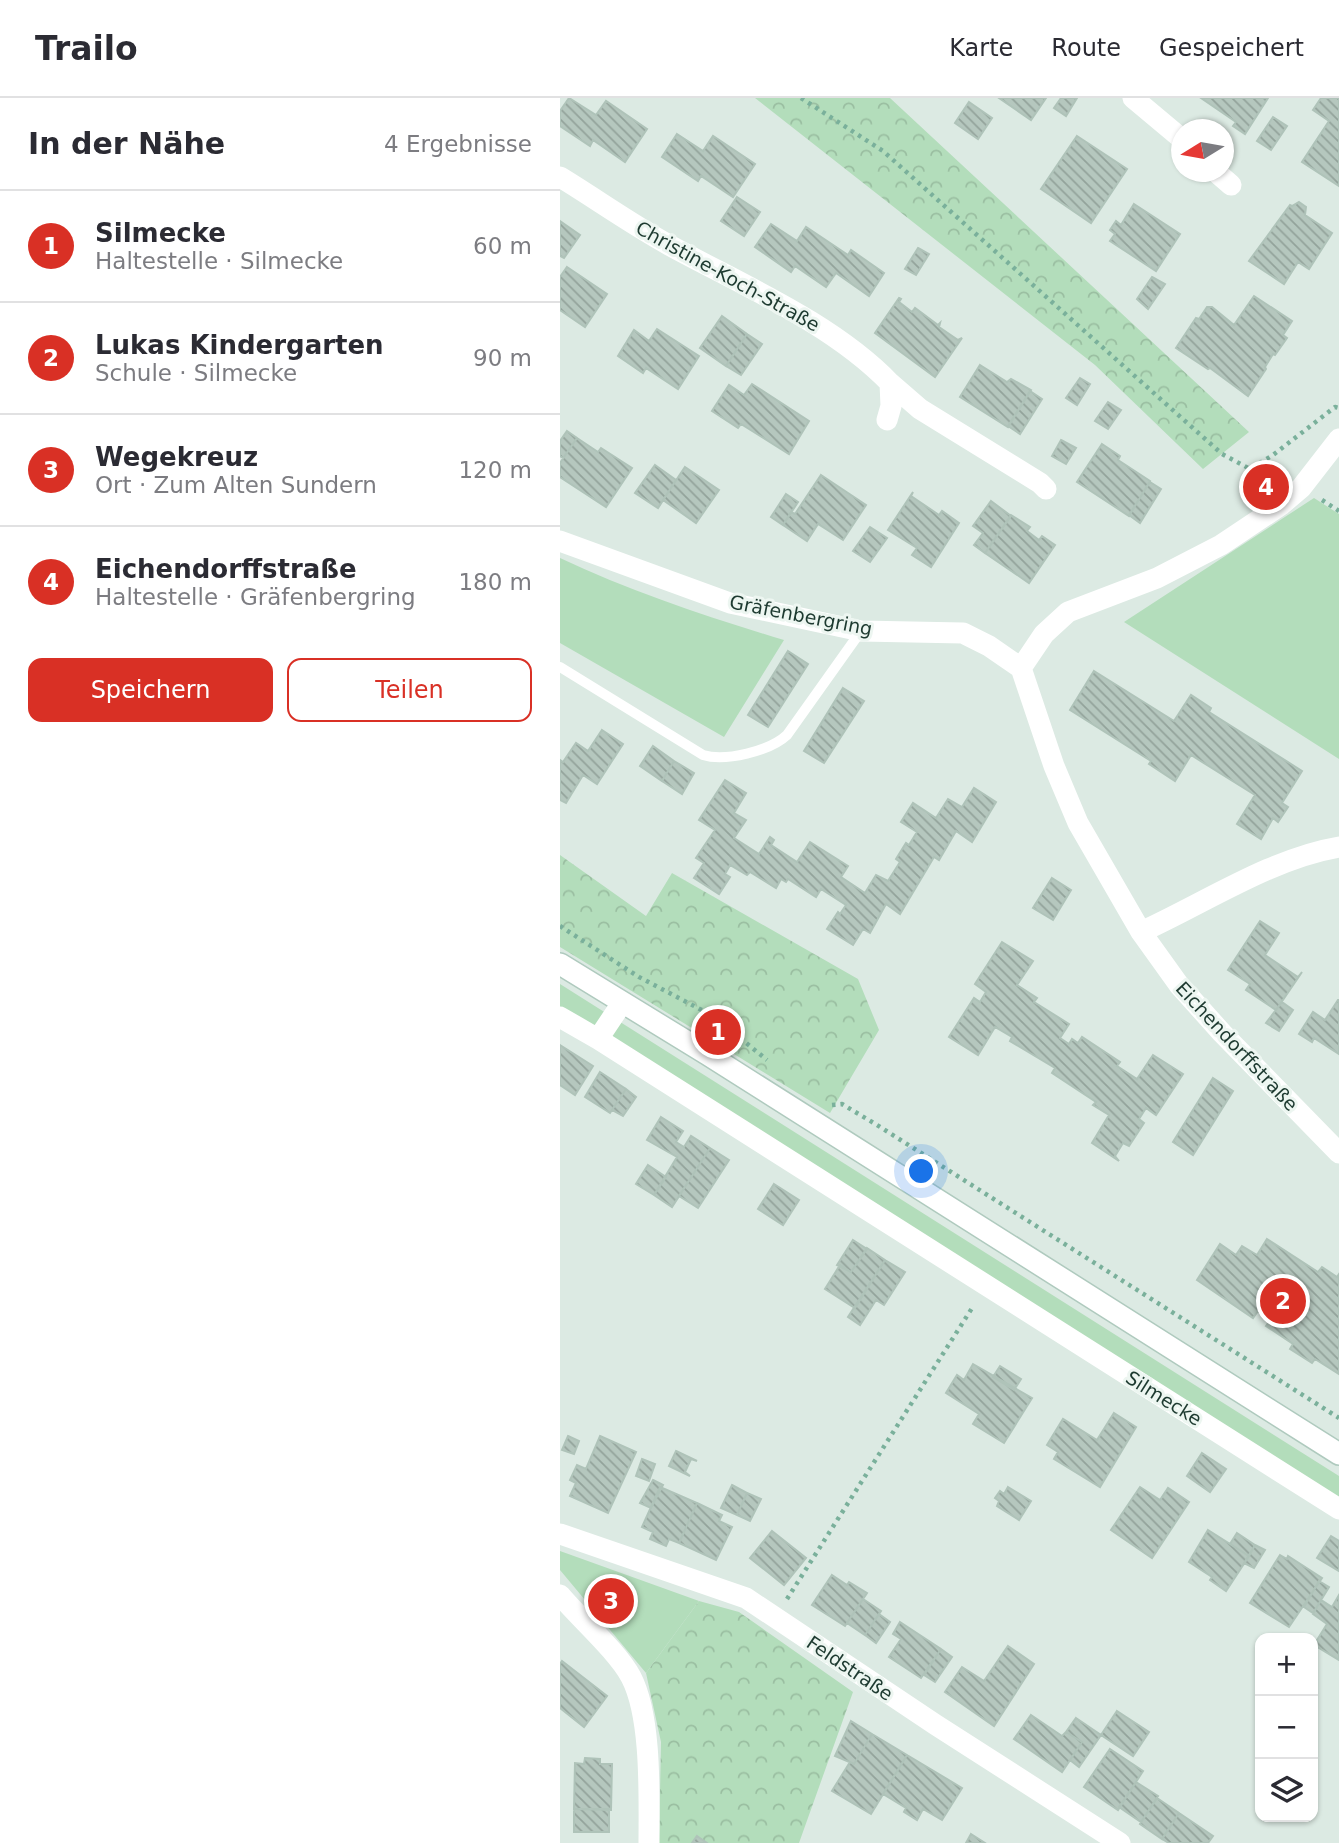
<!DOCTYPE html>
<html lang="de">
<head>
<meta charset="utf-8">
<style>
	body { margin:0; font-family:"DejaVu Sans",sans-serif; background:#f7f7f7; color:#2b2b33 }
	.controls { position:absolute; right:21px; bottom:21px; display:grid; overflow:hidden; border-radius:14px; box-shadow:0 2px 5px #0004 }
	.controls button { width:63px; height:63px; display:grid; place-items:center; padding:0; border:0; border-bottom:2px solid #e1e1e2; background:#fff; color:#2b2b33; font:35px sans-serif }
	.compass { position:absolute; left:611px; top:21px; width:63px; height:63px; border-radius:50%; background:#fff; box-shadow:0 2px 5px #0004; rotate:259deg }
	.you { position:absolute; left:362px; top:1074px; width:24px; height:24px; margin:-18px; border:5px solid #fff; border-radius:50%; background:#1a73e8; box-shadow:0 0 0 10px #1a73e833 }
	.badge { display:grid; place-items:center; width:46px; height:46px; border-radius:50%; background:#d93025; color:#fff; font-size:23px; font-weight:700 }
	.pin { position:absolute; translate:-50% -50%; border:4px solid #fff; box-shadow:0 2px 7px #0006 }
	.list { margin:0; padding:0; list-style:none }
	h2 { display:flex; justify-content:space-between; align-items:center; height:91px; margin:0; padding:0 28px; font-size:30px }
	h2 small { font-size:23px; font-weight:400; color:#7c7c81 }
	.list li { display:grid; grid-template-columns:46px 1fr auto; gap:21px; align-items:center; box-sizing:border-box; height:112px; padding:0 28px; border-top:2px solid #e1e1e2 }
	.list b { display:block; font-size:26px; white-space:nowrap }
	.list p { margin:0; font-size:23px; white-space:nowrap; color:#7c7c81 }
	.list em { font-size:23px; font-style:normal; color:#7c7c81 }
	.actions { display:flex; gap:14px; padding:21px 28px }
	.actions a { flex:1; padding:16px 0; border:2px solid #d93025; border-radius:14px; text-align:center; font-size:24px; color:#d93025 }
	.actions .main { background:#d93025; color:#fff }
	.icon { flex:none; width:38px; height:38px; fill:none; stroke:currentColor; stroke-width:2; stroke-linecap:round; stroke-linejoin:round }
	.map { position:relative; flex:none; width:779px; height:1745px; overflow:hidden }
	header { display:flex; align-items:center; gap:42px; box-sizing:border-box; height:98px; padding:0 35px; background:#fff; border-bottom:2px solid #e1e1e2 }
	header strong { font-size:33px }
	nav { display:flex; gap:38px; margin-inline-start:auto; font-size:24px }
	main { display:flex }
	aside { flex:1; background:#fff }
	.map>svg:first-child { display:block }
	.grass { fill:#b3ddbb }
	.forest { fill:url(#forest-crowns) }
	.building { fill:url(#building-back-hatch); stroke:#afc3b9; stroke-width:2 }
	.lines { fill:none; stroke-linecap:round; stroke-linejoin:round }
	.secondary-casing { stroke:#afcabe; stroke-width:24 }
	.path { stroke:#7ab09b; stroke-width:4.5; stroke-dasharray:3.5 5; stroke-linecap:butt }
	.lane { stroke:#fff; stroke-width:10 }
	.street { stroke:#fff; stroke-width:21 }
	.secondary { stroke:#fff; stroke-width:21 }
	.labels { text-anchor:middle; stroke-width:6; stroke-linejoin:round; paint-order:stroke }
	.street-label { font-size:19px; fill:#1d3a30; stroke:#edf6f1 }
</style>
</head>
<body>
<header>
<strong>Trailo</strong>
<nav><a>Karte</a><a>Route</a><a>Gespeichert</a></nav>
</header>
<main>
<aside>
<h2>In der Nähe<small>4 Ergebnisse</small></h2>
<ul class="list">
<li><span class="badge">1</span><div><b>Silmecke</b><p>Haltestelle · Silmecke</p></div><em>60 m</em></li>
<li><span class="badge">2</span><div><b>Lukas Kindergarten</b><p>Schule · Silmecke</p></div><em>90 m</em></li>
<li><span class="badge">3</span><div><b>Wegekreuz</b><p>Ort · Zum Alten Sundern</p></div><em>120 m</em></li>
<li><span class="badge">4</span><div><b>Eichendorffstraße</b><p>Haltestelle · Gräfenbergring</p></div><em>180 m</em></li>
</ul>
<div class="actions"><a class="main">Speichern</a><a>Teilen</a></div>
</aside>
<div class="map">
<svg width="779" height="1745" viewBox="0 0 779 1745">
	<defs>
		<pattern id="forest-crowns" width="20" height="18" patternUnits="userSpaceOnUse" patternTransform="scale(1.75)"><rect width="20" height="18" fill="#b3ddbb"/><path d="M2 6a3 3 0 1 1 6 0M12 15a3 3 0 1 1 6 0" fill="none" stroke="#9abea1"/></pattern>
		<pattern id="building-back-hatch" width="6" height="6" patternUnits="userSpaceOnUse" patternTransform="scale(1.75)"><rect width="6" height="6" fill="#b5c7be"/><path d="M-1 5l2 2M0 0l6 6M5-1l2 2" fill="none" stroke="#93a39b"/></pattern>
	</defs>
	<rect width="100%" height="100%" fill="#dceae3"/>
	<!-- grass -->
	<path class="grass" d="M754,400L779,416V661L564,524Z
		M0,460C72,494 148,519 224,542L164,639L0,545Z
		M0,886L779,1378V1401L0,912Z
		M0,1453L139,1503L86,1575L0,1472Z"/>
	<!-- forest -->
	<path class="forest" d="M195,0H330L689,334L643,371L535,267Z
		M0,757L86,818L112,775L298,881L319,932L270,1015L0,849Z
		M139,1503L179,1514L293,1594L239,1745H99L101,1644L86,1575Z"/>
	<!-- building -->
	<path class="building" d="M9,0L36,17L46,3L87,31L65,64L33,42L30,48L0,28V13Z
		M439,0H486L471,22Z
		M501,0H517L506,18L494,10Z
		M641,0H708L685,36L673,28L676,24Z
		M761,0H779V88L742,64L769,23L753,12Z
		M409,4L432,20L418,41L395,25Z
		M713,19L727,28L711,52L697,43Z
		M117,36L143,53L153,38L195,66L173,99L141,78L138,83L102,59Z
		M517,38L567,71L531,125L481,91Z
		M177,99L200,114L184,138L161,123Z
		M739,104L746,109L745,117L772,135L749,171L738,164L724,186L689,163L730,107L732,108Z
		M574,106L620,136L596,173L550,143L555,136L550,132L556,123L561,127Z
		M0,123L20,137L4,160L0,158Z
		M211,126L237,143L246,129L288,157L291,152L324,175L309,198L276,175L266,189L235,168L231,174L195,149Z
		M358,150L369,156L356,177L345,171Z
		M7,169L47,196L25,229L0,212V179Z
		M592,179L605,186L588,211L577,201Z
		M694,198L732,223L723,237L727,240L715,257L713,256L705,269L706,271L688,298L650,270L648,271L616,250L636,220L639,221L647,209H652L674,227Z
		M339,200L341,201L339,204L352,214L355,210L378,227L380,225L379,229L398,242L402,240L375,279L315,235Z
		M162,218L187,236L166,268L140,250Z
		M97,231L139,258L118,291L86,270L83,275L58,258L74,232L89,243Z
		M187,236L202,246L181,277L166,268Z
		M420,267L447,284L451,281L471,292L448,329L400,299Z
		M520,280L530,286L517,307L506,300Z
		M192,286L249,323L229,356L181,326L178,330L152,313L169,287L184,297Z
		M470,293L482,301L460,336L448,328Z
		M548,304L561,312L548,331L535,323Z
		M7,333L17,340L3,360L0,358V343Z
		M17,340L38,354L41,350L72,370L46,409L0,379V365Z
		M501,342L516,350L506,366L492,358Z
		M542,346L560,358L558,362L590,383L569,418L517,384Z
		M95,367L116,382L98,410L75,395Z
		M125,369L159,392L136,425L103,402Z
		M261,377L306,407L283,442L258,426L247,443L223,427L231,414L235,416Z
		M590,384L601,391L580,425L569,417Z
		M353,394L351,398L379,417L382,413L399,425L371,469L352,457L357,450L328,432Z
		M226,396L238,404L223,427L211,419Z
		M431,403L451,418L425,455L414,447L423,435L413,428Z
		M451,417L470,429L467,433L479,442L482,438L495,447L469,485L425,455Z
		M310,429L327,440L310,464L293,453Z
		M228,553L248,566L208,629L188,617Z
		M534,573L614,623L631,597L651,610L649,614L742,673L722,705L728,709L718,724L713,720L701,741L677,726L695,697L631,657L615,683L589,666L591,663L510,612Z
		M283,590L304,603L264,665L244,653Z
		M42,632L63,646L37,686L23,677L6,705L0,702V662L3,664L16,645L28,653Z
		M93,648L114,663L102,683L80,668Z
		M114,663L134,675L122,696L102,683Z
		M165,682L186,695L174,715L186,722L174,740L199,756L210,739L214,742L211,747L237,764L250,744L288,768L281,779L305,795L316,777L328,783L340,764L336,761L346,745L349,747L357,734L341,724L353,705L376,720L388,701L402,709L414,690L436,704L412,744L396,733L379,762L374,759L340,816L326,806L310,835L303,831L293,847L267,831L278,814L280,816L286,807L261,791L256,799L228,781L226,784L221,781L216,790L190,774L187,777L170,767L165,776L170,779L159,796L134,780L144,765L136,760L155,732L139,722Z
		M492,780L511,792L493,822L473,810Z
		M700,823L719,835L705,857L738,879L742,874L716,912L686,892L690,886L668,872Z
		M442,844L473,863L457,887L477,900L474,904L509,926L500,940L509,946L512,941L518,945L522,939L560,964L557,968L577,981L593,957L623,976L596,1017L586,1010L579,1021L584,1025L569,1048L563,1045L555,1058L559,1063L532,1045L549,1017L533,1007L536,1004L492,975L495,970L450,943L452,939L435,929L418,957L389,939L414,900L420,904L426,894L415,886Z
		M778,902H779V956L754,940L752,944L739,936L753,914L765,922Z
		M722,904L733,912L719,933L706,925Z
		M0,947L33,968L15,997L0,987Z
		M40,974L66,991L50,1015L25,999Z
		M653,980L673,993L633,1057L613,1044Z
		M66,991L76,999L63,1018L52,1012Z
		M101,1019L123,1033L116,1044L124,1049L131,1038L150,1050L112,1109L94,1097L117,1059L87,1042Z
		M150,1050L169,1062L138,1110L119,1098Z
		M88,1067L106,1079L94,1097L76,1086Z
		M214,1086L239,1102L223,1127L198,1111Z
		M707,1141L758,1174L762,1169L777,1179L779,1176V1276L755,1261L752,1265L730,1251L733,1246L706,1228L711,1221L698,1213L693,1220L637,1182L660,1146L676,1157L682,1148L697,1157Z
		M293,1142L307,1151L291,1174L277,1167Z
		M307,1150L325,1162L295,1210L265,1191L280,1167L291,1174Z
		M325,1162L345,1174L324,1207L316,1202L300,1227L288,1219Z
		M413,1266L472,1300L444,1345L413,1326L419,1316L386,1295L397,1277L404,1282Z
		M440,1268L461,1281L454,1292L433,1279Z
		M554,1315L576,1329L540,1389L494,1361L498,1354L487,1347L503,1321L537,1342Z
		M8,1338L19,1343L14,1356L2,1352Z
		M40,1338L76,1354L48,1415L10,1398L16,1385L10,1382L17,1367L26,1371Z
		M116,1353L137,1363L131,1361L125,1374L130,1378L109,1368Z
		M642,1355L666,1371L650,1394L627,1378Z
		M82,1361L95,1366L89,1383L76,1378Z
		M93,1382L103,1387L91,1410L80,1405Z
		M172,1387L187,1395L177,1417L161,1410Z
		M100,1389L137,1405L119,1445L109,1441L106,1448L90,1441L93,1434L82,1429Z
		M448,1389L471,1403L459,1422L437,1408L439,1403L435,1400L440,1393L444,1396Z
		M580,1389L600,1402L608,1390L629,1404L592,1460L551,1432Z
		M187,1395L201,1401L190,1423L177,1417Z
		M137,1405L162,1417L159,1423L172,1429L156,1462L119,1445Z
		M648,1432L689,1458L666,1493L650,1482L652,1479L629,1464Z
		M212,1433L246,1460L224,1487L190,1460Z
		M677,1435L695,1447L689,1458L670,1446Z
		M771,1438L779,1443V1473L757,1460Z
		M695,1447L705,1452L694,1470L684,1465Z
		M720,1457L727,1461L728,1458L762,1480L729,1529L690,1505Z
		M272,1477L287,1487L289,1484L307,1495L285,1528L252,1507Z
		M759,1483L769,1489L753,1515L744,1509Z
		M779,1497V1562L754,1547L767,1526L753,1516L761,1502L772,1509Z
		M303,1501L321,1513L305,1537L287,1525Z
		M319,1516L330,1524L316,1545L305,1537Z
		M340,1524L381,1551L361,1580L329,1559L341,1541L333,1536Z
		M448,1548L474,1566L434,1628L385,1594L402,1569L424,1583Z
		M381,1551L392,1559L375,1584L364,1577Z
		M2,1563L47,1598L24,1629L0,1610V1566Z
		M557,1613L589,1634L573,1658L541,1637Z
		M471,1617L502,1638L506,1634L522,1644L502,1674L454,1641Z
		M516,1620L541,1637L519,1669L510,1662L522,1644L506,1634Z
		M291,1623L312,1636L294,1666L275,1658Z
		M312,1636L347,1657L311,1716L272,1693L290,1664L294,1666Z
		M550,1651L583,1673L558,1712L524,1689Z
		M347,1657L402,1690L382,1722L363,1711L357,1722L344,1714L346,1710L323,1696Z
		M25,1660L40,1661V1666H52L51,1712L14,1711L15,1665L24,1666Z
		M576,1684L598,1698L581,1724L559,1709Z
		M597,1700L619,1715L602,1741L580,1726Z
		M14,1711H49V1734H14Z
		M619,1715L653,1738L648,1745H609L602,1741Z
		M411,1736L425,1745H406Z
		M137,1738L147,1745H132Z"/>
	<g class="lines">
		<defs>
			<path id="secondary" d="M0,866L147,956L779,1356"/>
		</defs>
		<!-- secondary casing -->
		<use href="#secondary" class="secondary-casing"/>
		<!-- path -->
		<path class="path" d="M241,0L323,53L662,356L690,371L713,357L775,309L779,310
			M762,402L779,413
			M0,828L79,879L153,918L207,962
			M272,1007L282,1006L317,1027L779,1320
			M227,1501L414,1207"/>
		<!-- lane -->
		<path class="lane" d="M0,569L143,657C165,664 210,653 227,637L301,533"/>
		<!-- street -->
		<path class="street" d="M573,0L622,41
			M656,74L671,87
			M0,79C36,101 71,126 109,147C182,187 272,225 330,285L331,308L327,322
			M330,285L360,311L480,385L486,391
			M0,443L170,505L301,533L403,535L429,548L461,570
			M461,570L494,668L518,725L581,834L619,887L662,935L779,1055
			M461,570L484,536L508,514L597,480L661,447L721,407L741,390L779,341
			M581,834C643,806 712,760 779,749
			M62,905L38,941L779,1411
			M0,919L38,941
			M0,1436L186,1500L376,1627L560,1745
			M0,1497C20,1521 57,1553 71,1579C92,1619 89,1699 89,1745"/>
		<!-- secondary -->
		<use href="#secondary" class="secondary"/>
	</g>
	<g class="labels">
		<!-- street labels -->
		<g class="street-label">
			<text transform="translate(168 178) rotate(29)" y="7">Christine-Koch-Straße</text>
			<text transform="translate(241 517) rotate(11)" y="7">Gräfenbergring</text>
			<text transform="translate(677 948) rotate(47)" y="7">Eichendorffstraße</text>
			<text transform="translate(604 1300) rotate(32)" y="7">Silmecke</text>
			<text transform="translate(290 1570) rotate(34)" y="7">Feldstraße</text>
		</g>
	</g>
</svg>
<div class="controls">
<button>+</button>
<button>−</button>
<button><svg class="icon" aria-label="layers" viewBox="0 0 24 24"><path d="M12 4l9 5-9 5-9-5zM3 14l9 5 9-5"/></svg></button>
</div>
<svg class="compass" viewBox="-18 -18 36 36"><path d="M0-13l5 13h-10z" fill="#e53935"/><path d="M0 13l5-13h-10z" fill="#7c7c81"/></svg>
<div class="you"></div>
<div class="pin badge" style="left:158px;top:934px">1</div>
<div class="pin badge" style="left:723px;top:1203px">2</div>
<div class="pin badge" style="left:51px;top:1503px">3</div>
<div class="pin badge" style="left:706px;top:389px">4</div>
</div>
</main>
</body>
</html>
